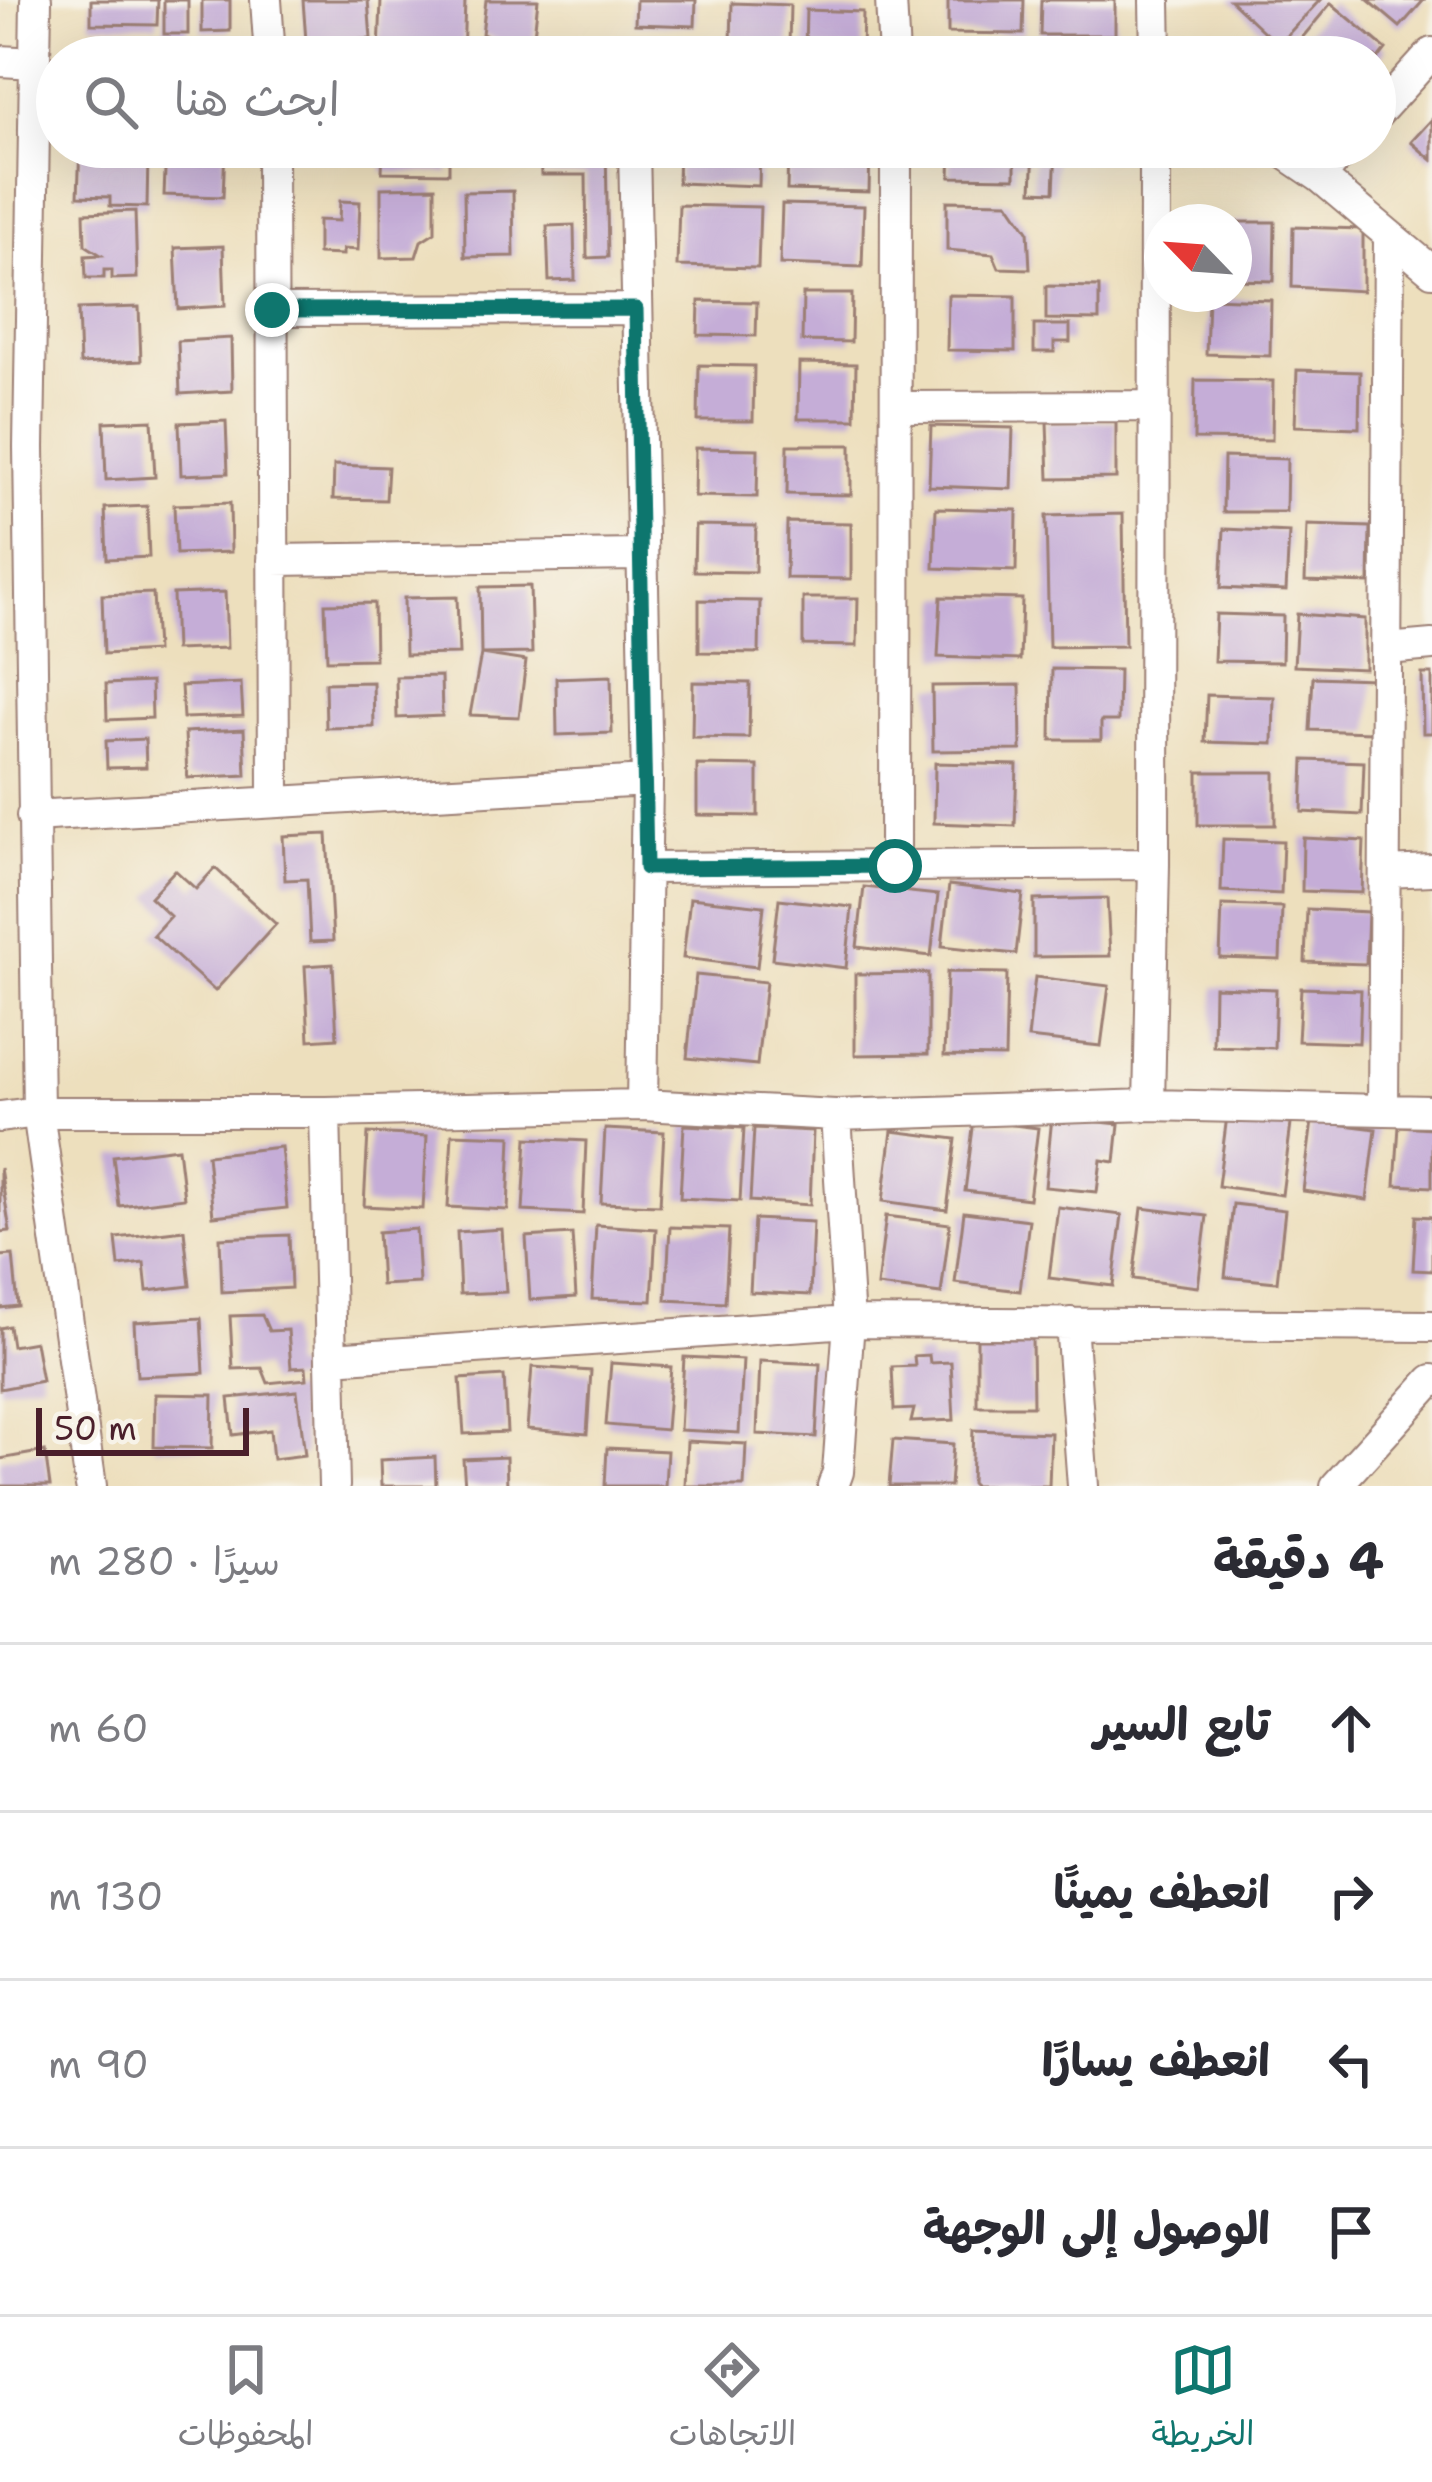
<!DOCTYPE html>
<html lang="ar">
<head>
<meta charset="utf-8">
<style>
	body { margin:0; font-family:"Shantell Sans","Playpen Sans Arabic",sans-serif; background:#f2f2f3; color:#2b2b33; direction:rtl }
	.compass { position:absolute; left:1144px; top:204px; width:108px; height:108px; border-radius:50%; background:#fff; box-shadow:0 12px 48px #0002; rotate:295deg }
	.scale { position:absolute; left:36px; bottom:30px; width:213px; box-sizing:border-box; padding-left:12px; border:6px solid #4a1f2b; border-top:0; font-size:33px; line-height:42px; white-space:nowrap; color:#4a1f2b; -webkit-text-stroke:9px #f7f3e8; paint-order:stroke }
	.stop { position:absolute; width:36px; height:36px; margin:-27px; border:9px solid #0f766e; border-radius:50%; background:#fff }
	.stop.end { background:#0f766e; border-color:#fff; box-shadow:0 3px 12px #0008 }
	.list { margin:0; padding:0; list-style:none }
	h2 { display:flex; justify-content:space-between; align-items:center; height:156px; margin:0; padding:0 48px; font-size:51px }
	h2 small { font-size:39px; font-weight:400; color:#7c7c81 }
	.list li { display:grid; grid-template-columns:78px 1fr auto; gap:36px; align-items:center; box-sizing:border-box; height:168px; padding:0 48px; border-top:3px solid #e1e1e2 }
	.list b { display:block; font-size:45px; white-space:nowrap }
	.list em { font-size:39px; font-style:normal; color:#7c7c81 }
	.icon { flex:none; width:66px; height:66px; fill:none; stroke:currentColor; stroke-width:2; stroke-linecap:round; stroke-linejoin:round }
	.map { position:relative; flex:none; width:1432px; height:1486px; overflow:hidden; direction:ltr }
	.search { position:absolute; background:#fff; box-shadow:0 12px 48px #0002; left:36px; right:36px; top:36px; height:132px; display:flex; align-items:center; gap:30px; box-sizing:border-box; padding:0 42px; border-radius:66px; color:#7c7c81; font-size:45px }
	.sheet { height:828px; background:#fff }
	nav { display:flex; justify-content:space-around; align-items:center; box-sizing:border-box; height:168px; border-top:3px solid #e1e1e2; background:#fff; font-size:33px; color:#7c7c81 }
	nav a { display:grid; justify-items:center; gap:6px }
	nav .on { color:#0f766e }
	.map>svg:first-child { display:block }
	.building { fill:#c5add7 }
	.lines { fill:none; stroke-linecap:round; stroke-linejoin:round }
	.minor-casing { stroke:#9c7f74; stroke-width:34 }
	.minor { stroke:#fff; stroke-width:30 }
	.route { stroke:#0f766e; stroke-width:15 }
</style>
</head>
<body>
<div class="map">
<svg width="1432" height="1486" viewBox="0 0 1432 1486">
	<rect width="100%" height="100%" fill="#f7f3e8"/>
	<filter id="ink" filterUnits="userSpaceOnUse"><feTurbulence type="fractalNoise" baseFrequency=".00833" numOctaves="2"/><feDisplacementMap in="SourceGraphic" scale="24" xChannelSelector="R" yChannelSelector="G"/><feConvolveMatrix kernelMatrix="1 2 1 2 8 2 1 2 1" color-interpolation-filters="sRGB"/></filter>
	<filter id="wash" filterUnits="userSpaceOnUse"><feTurbulence type="fractalNoise" baseFrequency=".004" numOctaves="4" result="noise"/><feDisplacementMap in="SourceGraphic" scale="48" xChannelSelector="R" yChannelSelector="G"/><feGaussianBlur stdDeviation="2.7" result="paint"/><feColorMatrix in="noise" values="0 0 0 0 0 0 0 0 0 0 0 0 0 0 0 0 0 1.4 0 .05"/><feComposite in="paint" operator="in"/></filter>
	<g filter="url(#wash)">
		<rect width="100%" height="100%" fill="#eddfbd"/>
		<g id="blocks">
			<!-- building -->
			<path class="building" d="M91,0H158L157,25L91,24Z
				M164,0H188V34H164Z
				M202,0H230V31L202,32Z
				M303,0H368L371,39L306,41Z
				M381,0H465L463,57L379,54Z
				M486,0H538L532,53L482,34Z
				M636,0H696L695,26L635,24Z
				M948,0H1024L1023,34L948,33Z
				M1041,0H1115V35H1040Z
				M1230,0H1320L1278,45Z
				M1368,0H1424L1400,27Z
				M732,3L790,5L789,46L731,44Z
				M1331,3L1386,49L1375,63V57H1286Z
				M806,10L863,12L862,50L805,48Z
				M212,43L213,57H163V46Z
				M79,44H140V57H79Z
				M1432,119V160L1411,142Z
				M80,147L148,155L147,207L110,206V197L78,196Z
				M166,147H225L223,197L164,195Z
				M383,147H449V173L382,172Z
				M540,147H606L608,257L587,258L586,175H541Z
				M679,147H760L759,186L678,183Z
				M788,147H870L869,192L787,190Z
				M951,147H1027V163H1015V178L950,177Z
				M1034,147H1056L1054,192L1032,191Z
				M435,187V232L421,241L416,257L381,258V188Z
				M513,191L514,256L465,257L464,192Z
				M340,201L360,202L358,250L343,249V255L318,254V220L339,221Z
				M947,201L1008,202L1028,231L1030,269L999,268L993,254L947,250Z
				M782,204L864,206L862,267L780,264Z
				M679,205L760,207L758,268L677,266Z
				M135,211L137,278L112,279V270H104V278H86L85,256L101,255L85,245L84,213Z
				M1234,222H1275L1274,281L1234,280Z
				M574,225L575,280L549,281L547,226Z
				M1293,227L1363,229V291L1292,287Z
				M223,246L225,306L178,309L175,248Z
				M1046,286L1099,287V320L1046,319Z
				M803,294H852L851,342L802,341Z
				M948,295L1015,296V351L947,350Z
				M1208,298L1271,300L1270,356L1206,354Z
				M699,301L757,302L756,336L698,335Z
				M139,307L141,361L80,364L78,309Z
				M1034,325H1070V342H1054V352H1034Z
				M231,338L232,391L180,394L178,341Z
				M799,363L856,364L855,419H798Z
				M699,365L754,366L753,421H698Z
				M1297,370L1360,372L1359,428L1295,426Z
				M1195,380L1273,381L1272,440L1194,439Z
				M152,420L155,477L106,480L104,422Z
				M226,421L228,473L181,475L179,423Z
				M1116,421V478L1049,479L1047,422Z
				M931,426L1013,428L1011,489L929,486Z
				M788,445H851V495L787,494Z
				M695,448L758,449L757,497L694,496Z
				M1224,457L1287,459L1286,512H1223Z
				M334,465L388,467L386,500L333,499Z
				M230,503L231,552L176,554L174,505Z
				M147,506L149,557L107,559L105,508Z
				M936,508L1017,510L1016,571L934,568Z
				M1123,514L1125,646L1049,647L1046,516Z
				M787,522L851,523V579L786,578Z
				M695,525L756,526L755,572L694,571Z
				M1307,525L1370,527L1369,583L1305,581Z
				M1224,529L1289,532L1286,591L1221,588Z
				M530,586L532,653L481,654L480,587Z
				M225,592L227,648L175,650L173,594Z
				M153,593L156,651L104,654L102,595Z
				M457,597L459,654L405,655L404,598Z
				M941,597L1022,599L1020,660L938,657Z
				M803,598H858L857,646L803,645Z
				M699,600L760,601L759,653L699,652Z
				M374,603L375,659L327,660L325,604Z
				M1216,614L1283,616L1282,662L1214,661Z
				M1297,614L1365,619V669L1294,666Z
				M481,654L526,661L519,717L470,715Z
				M1052,669L1119,670L1118,721H1101V740H1051Z
				M1422,674H1432V733H1423Z
				M441,676L442,716L397,718L396,677Z
				M611,676L612,733L557,735L556,678Z
				M1313,677L1373,679L1371,732L1310,730Z
				M151,682L152,718L107,720L106,684Z
				M373,682L374,727L326,728L325,683Z
				M693,682L750,683L749,738L692,737Z
				M241,683L243,716L183,718L181,686Z
				M1020,685L1021,750L933,751L932,686Z
				M1207,695L1274,697L1273,744L1205,742Z
				M244,729L246,775L187,778L185,732Z
				M145,739L146,767L107,768L106,741Z
				M1304,760L1364,762L1362,815L1302,812Z
				M935,763L1017,765L1015,826L934,823Z
				M697,765L758,766V816L697,815Z
				M1198,772H1275V825H1198Z
				M327,834L333,941L310,942L307,879L285,880L283,836Z
				M1303,838L1364,841L1362,893L1302,891Z
				M1223,839L1283,841L1281,894L1221,891Z
				M215,868L276,924L215,991L153,935L170,916L150,897L175,870L196,889Z
				M949,885L1023,894L1016,954L942,946Z
				M864,887L938,895L931,956L857,947Z
				M690,898L764,906L757,967L683,958Z
				M1107,898L1110,956L1034,957V900Z
				M779,899L852,907L846,968L772,959Z
				M1222,905L1282,907L1280,960L1220,958Z
				M1307,909L1368,912L1366,964L1305,962Z
				M333,964L337,1038L309,1040L305,966Z
				M947,972L1007,973L1005,1057L944,1056Z
				M928,973V1054L855,1055V974Z
				M696,975L766,982L757,1065L687,1058Z
				M1035,977L1109,986L1101,1046L1028,1038Z
				M1214,987L1276,989L1274,1048L1213,1046Z
				M1301,988L1361,990L1359,1043L1298,1041Z
				M1227,1116L1291,1124L1282,1195L1218,1186Z
				M1052,1117L1119,1124L1115,1162L1101,1160L1097,1192L1045,1187Z
				M974,1120L1038,1128L1029,1199L965,1191Z
				M1312,1121L1376,1129L1367,1200L1303,1191Z
				M684,1125L744,1128L740,1201L680,1198Z
				M1399,1126L1432,1128V1187L1395,1185Z
				M754,1128L813,1131L810,1205L750,1201Z
				M605,1129L664,1132L660,1205L601,1203Z
				M892,1131L956,1139L947,1210L883,1201Z
				M368,1133L427,1136L423,1209L364,1206Z
				M452,1134L511,1136L508,1210L448,1207Z
				M527,1138L586,1141L583,1214L523,1211Z
				M281,1147L287,1208L213,1216L207,1155Z
				M178,1148L184,1198L119,1206L113,1156Z
				M0,1168L10,1231L0,1232Z
				M1233,1204L1285,1210L1277,1282L1225,1277Z
				M1058,1207L1122,1215L1113,1286L1049,1278Z
				M1142,1208L1207,1216L1198,1287L1133,1279Z
				M964,1212L1029,1220L1020,1291L955,1283Z
				M886,1216L950,1224L941,1294L877,1286Z
				M1416,1216L1432,1217V1271L1413,1270Z
				M754,1219L813,1222L810,1295L750,1292Z
				M596,1225L656,1229L652,1301L592,1299Z
				M670,1227L729,1229L725,1303L666,1300Z
				M416,1229L419,1283L381,1285L378,1232Z
				M502,1229L506,1292L460,1294L457,1232Z
				M184,1230L190,1286L147,1291L144,1263L119,1266L116,1238Z
				M572,1234L576,1297L530,1300L526,1237Z
				M289,1235L291,1288L222,1292L220,1238Z
				M13,1255L18,1306L0,1308V1256Z
				M262,1315L269,1331L288,1330L291,1368L306,1367L307,1379L268,1383L262,1368L233,1369L230,1316Z
				M201,1318L204,1373L137,1376L134,1322Z
				M9,1326L12,1346L35,1342L42,1381L0,1389V1328Z
				M977,1339H1032L1033,1406H977Z
				M929,1355L930,1363L951,1362L954,1420L911,1422L914,1409L894,1410L892,1367L915,1366L914,1356Z
				M684,1357L743,1360L739,1433L680,1430Z
				M760,1361L820,1364L816,1437L757,1434Z
				M611,1363L671,1367L666,1430L606,1425Z
				M532,1367L591,1371L587,1434L527,1429Z
				M504,1376L507,1432L464,1434L460,1379Z
				M297,1391L305,1455L273,1459L270,1430L233,1435L229,1398Z
				M155,1394L213,1395L212,1448L154,1447Z
				M973,1430L1051,1433L1049,1486H974L971,1483Z
				M893,1440L953,1444L950,1486H889Z
				M687,1441L746,1444L744,1486H685Z
				M607,1448L667,1451L665,1486H605Z
				M45,1451L50,1486H0V1459Z
				M435,1457L436,1486H381L380,1460Z
				M506,1457L507,1486H465L463,1459Z"/>
		</g>
	</g>
	<g filter="url(#ink)">
		<use href="#blocks" fill-opacity="0" stroke="#9c7f74" stroke-width="3"/>
		<g class="lines">
			<defs>
				<path id="minor" d="M36,0L29,447L38,1112L91,1486
					M266,0L270,57
					M891,0L894,57
					M1155,0L1156,57
					M0,61L35,63
					M1375,116L1432,53
					M272,147L274,800
					M634,147L647,781L642,1105
					M1276,147L1320,177L1432,271
					M1320,177L1347,147
					M272,310L636,309
					M897,407L1152,406
					M273,560L640,555
					M1387,649L1432,645
					M32,816L647,781
					M895,866L896,147
					M647,868L1154,864
					M1386,872L1432,870
					M1149,1105L1154,864L1155,147
					M1383,1110L1389,237
					M325,1112L334,1486
					M0,1117L38,1112H325L642,1105L836,1115L1149,1105L1432,1111
					M1071,1323L1083,1486
					M332,1358L849,1322L1432,1326
					M833,1486L838,1472L849,1322L836,1115
					M1336,1486L1432,1380"/>
			</defs>
			<!-- minor casing -->
			<use href="#minor" class="minor-casing"/>
			<!-- minor -->
			<use href="#minor" class="minor"/>
		</g>
	</g>
	<g class="lines" filter="url(#ink)">
		<!-- route -->
		<path class="route" d="M272,310L636,309L646,868L895,866"/>
	</g>
</svg>
<svg class="compass" viewBox="-18 -18 36 36"><path d="M0-13l5 13h-10z" fill="#e53935"/><path d="M0 13l5-13h-10z" fill="#7c7c81"/></svg>
<div class="scale">50 m</div>
<div class="stop" style="left:895px;top:866px"></div>
<div class="stop end" style="left:272px;top:310px"></div>
<div class="search"><svg class="icon" aria-label="search" viewBox="0 0 24 24"><circle cx="10" cy="10" r="6"/><path d="M15 15l6 6"/></svg>ابحث هنا</div>
</div>
<section class="sheet">
<h2>4 دقيقة<small>سيرًا · 280 m</small></h2>
<ul class="list">
<li><svg class="icon" aria-label="ahead" viewBox="0 0 24 24"><path d="M12 20V5M6 11l6-6 6 6"/></svg><div><b>تابع السير</b></div><em>60 m</em></li>
<li><svg class="icon" aria-label="right" viewBox="0 0 24 24"><path d="M7 20v-9h11M14 6l5 5-5 5"/></svg><div><b>انعطف يمينًا</b></div><em>130 m</em></li>
<li><svg class="icon" aria-label="left" viewBox="0 0 24 24"><path d="M17 20v-9H6M10 6l-5 5 5 5"/></svg><div><b>انعطف يسارًا</b></div><em>90 m</em></li>
<li><svg class="icon" aria-label="arrive" viewBox="0 0 24 24"><path d="M6 21V4h12l-3 4 3 4H6"/></svg><div><b>الوصول إلى الوجهة</b></div></li>
</ul>
</section>
<nav>
<a class="on"><svg class="icon" aria-label="map" viewBox="0 0 24 24"><path d="M3 6l6-2 6 2 6-2v14l-6 2-6-2-6 2zM9 4v14M15 6v14"/></svg>الخريطة</a>
<a><svg class="icon" aria-label="directions" viewBox="0 0 24 24"><path d="M12 3l9 9-9 9-9-9zM9 14v-3h6M13 9l2 2-2 2"/></svg>الاتجاهات</a>
<a><svg class="icon" aria-label="saved" viewBox="0 0 24 24"><path d="M7 4h10v16l-5-4-5 4z"/></svg>المحفوظات</a>
</nav>
</body>
</html>
